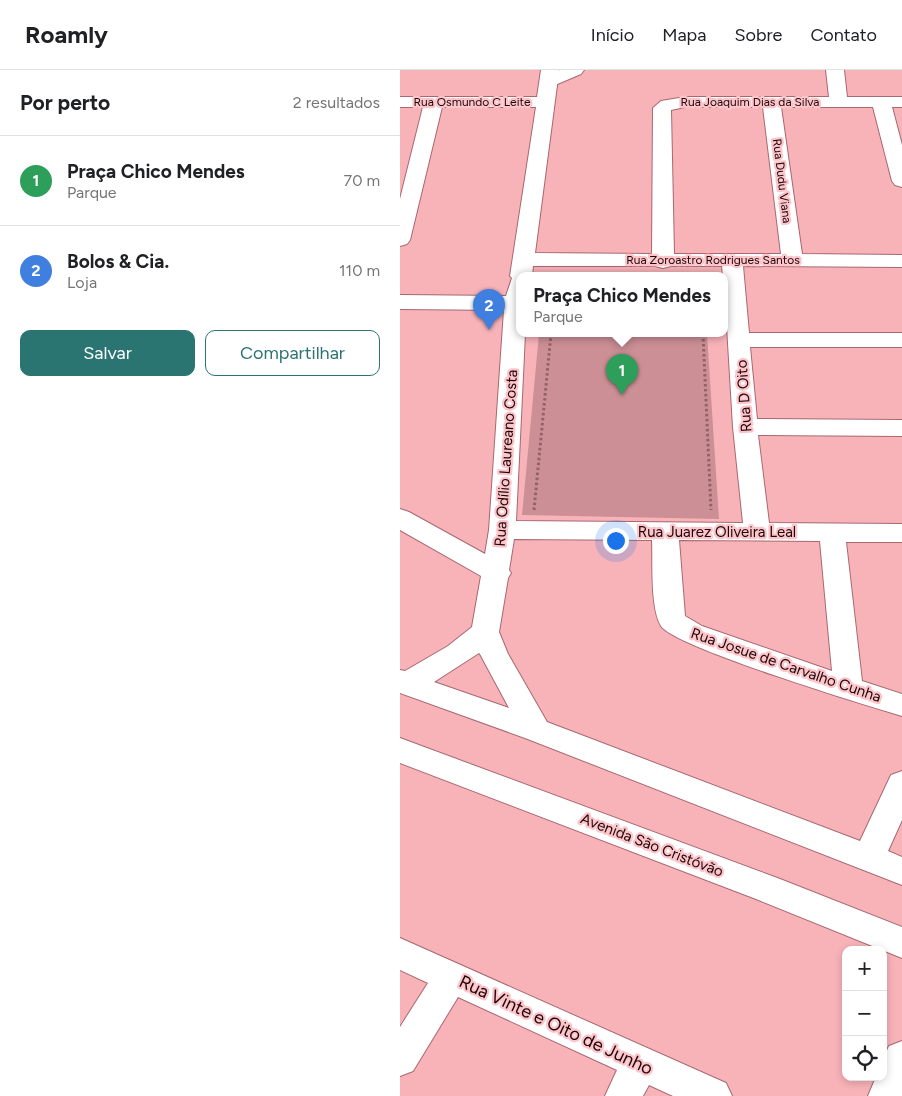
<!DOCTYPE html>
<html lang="pt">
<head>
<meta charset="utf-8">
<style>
	body { margin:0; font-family:Figtree,sans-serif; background:#f2f2f2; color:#202124 }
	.controls { position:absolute; right:15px; bottom:15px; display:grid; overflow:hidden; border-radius:10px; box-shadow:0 2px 8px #0003 }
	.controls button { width:45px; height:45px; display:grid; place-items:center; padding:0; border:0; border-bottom:1px solid #e0e0e0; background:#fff; color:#202124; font:25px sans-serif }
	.you { position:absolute; left:215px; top:470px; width:18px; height:18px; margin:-12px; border:4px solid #fff; border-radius:50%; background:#1a73e8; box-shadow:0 0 0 8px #1a73e833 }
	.badge { display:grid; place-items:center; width:32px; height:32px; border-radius:50%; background:#2a7472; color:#fff; font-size:16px; font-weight:700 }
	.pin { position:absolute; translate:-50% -41px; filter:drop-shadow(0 1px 2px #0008) }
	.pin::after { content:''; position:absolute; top:26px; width:18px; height:15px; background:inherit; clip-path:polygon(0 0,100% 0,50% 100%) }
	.popup { position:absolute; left:116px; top:202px; width:212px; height:65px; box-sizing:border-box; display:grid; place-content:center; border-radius:10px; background:#fff; filter:drop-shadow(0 1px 4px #0005); font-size:16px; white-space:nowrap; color:#757577 }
	.popup b { font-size:19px; color:#202124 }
	.popup::after { content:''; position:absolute; left:50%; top:100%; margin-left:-10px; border:10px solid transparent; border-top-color:#fff }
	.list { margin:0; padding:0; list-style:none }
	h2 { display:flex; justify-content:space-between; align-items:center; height:65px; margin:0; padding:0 20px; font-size:21px }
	h2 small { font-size:16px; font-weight:400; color:#757577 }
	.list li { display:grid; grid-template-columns:32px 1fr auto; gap:15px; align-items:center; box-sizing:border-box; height:90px; padding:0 20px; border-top:1px solid #e0e0e0 }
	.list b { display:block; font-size:19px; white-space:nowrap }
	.list p { margin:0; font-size:16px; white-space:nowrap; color:#757577 }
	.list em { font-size:16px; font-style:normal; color:#757577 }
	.actions { display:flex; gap:10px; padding:15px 20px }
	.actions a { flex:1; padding:11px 0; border:1px solid #2a7472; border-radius:10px; text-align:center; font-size:18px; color:#2a7472 }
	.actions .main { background:#2a7472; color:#fff }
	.icon { flex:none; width:28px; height:28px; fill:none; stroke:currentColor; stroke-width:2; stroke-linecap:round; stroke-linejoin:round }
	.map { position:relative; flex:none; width:502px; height:1026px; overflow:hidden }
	header { display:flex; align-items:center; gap:30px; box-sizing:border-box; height:70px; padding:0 25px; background:#fff; border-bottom:1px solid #e0e0e0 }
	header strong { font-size:24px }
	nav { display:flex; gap:28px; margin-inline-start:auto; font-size:18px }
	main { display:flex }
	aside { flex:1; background:#fff }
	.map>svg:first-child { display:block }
	.green { fill:#cb8f95 }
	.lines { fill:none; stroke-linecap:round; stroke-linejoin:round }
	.minor-casing { stroke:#a7686f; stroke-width:2 }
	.major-casing { stroke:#a7686f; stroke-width:2 }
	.path { stroke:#926267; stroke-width:3; stroke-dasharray:2.5 2.5; stroke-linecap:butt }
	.minor { fill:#fff; fill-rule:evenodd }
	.major { fill:#fff; fill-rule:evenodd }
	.labels { text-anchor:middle; stroke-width:4.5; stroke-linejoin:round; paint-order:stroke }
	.far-street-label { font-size:12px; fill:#1d060a; stroke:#fdc4c9 }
	.street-label { font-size:15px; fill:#1d060a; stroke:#fdc4c9 }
	.near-street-label { font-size:18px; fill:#1d060a; stroke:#fdc4c9 }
</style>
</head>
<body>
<header>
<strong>Roamly</strong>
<nav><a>Início</a><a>Mapa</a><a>Sobre</a><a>Contato</a></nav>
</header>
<main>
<aside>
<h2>Por perto<small>2 resultados</small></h2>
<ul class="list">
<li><span class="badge" style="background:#2e9e5b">1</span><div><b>Praça Chico Mendes</b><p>Parque</p></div><em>70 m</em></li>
<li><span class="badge" style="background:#3f7fe0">2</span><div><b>Bolos &amp; Cia.</b><p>Loja</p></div><em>110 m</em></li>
</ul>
<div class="actions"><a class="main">Salvar</a><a>Compartilhar</a></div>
</aside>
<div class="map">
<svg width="502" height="1026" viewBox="0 0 502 1026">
	<rect width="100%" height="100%" fill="#f8b3b9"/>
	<!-- green -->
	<path class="green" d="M145,202L303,204V206H145Z
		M139,264H307L319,449L122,445Z"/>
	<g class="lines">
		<defs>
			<path id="minor" d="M141,0H159L135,183L252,184L253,38L261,31L285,27H429L426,0H444L447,27H502V37H492L502,75V117L495,115L492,111L473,37H381L402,184L502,185V197L343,196L349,263H502V277H350L357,349L502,350V366L358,365L369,453L502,454V472H446L462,611L502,624V646C468,636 274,577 261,556C250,538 253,493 252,470L114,469L109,500L111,503L108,508L99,562L108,584L147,652L460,771L491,705L502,701V750L488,781L502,787V815L125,668L0,623V600L5,601L48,576L72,557L81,506L0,460V439L9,442L85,484L89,460L104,240L0,239V225L106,226L112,208L110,206L136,37H42L10,170L7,174L0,176V129L23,37H0V27H137ZM285,37H363L381,184H274L271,40ZM133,196H255L263,198L271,196H322L323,206H324L333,357L343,453L116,451L125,264H120V206H132ZM279,470L420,471L432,601L302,556L285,546ZM79,583L80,584L109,638L34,612Z
				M0,668L380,809L502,857V888L356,829L0,693Z
				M0,868L326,1013L332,1026H273L249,1015L243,1026H205L217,1000L58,927L13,1001L0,1006V957L28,913L0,900Z
				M502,971V1026H468L476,1007H483V989L489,976Z"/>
			<path id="major" d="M160,0H184L181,4L155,15H143L140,11L143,7Z"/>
		</defs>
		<!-- minor casing -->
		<use href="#minor" class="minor-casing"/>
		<!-- major casing -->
		<use href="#major" class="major-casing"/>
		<!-- path -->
		<path class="path" d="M303,264L311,440
			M134,440L151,264"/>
		<!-- minor -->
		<use href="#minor" class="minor"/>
		<!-- major -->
		<use href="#major" class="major"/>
	</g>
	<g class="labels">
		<!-- far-street labels -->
		<g class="far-street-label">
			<text x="72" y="36">Rua Osmundo C Leite</text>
			<text x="350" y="36">Rua Joaquim Dias da Silva</text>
			<text transform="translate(382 111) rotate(83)" y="4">Rua Dudu Viana</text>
			<text x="313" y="194">Rua Zoroastro Rodrigues Santos</text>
		</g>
		<!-- street labels -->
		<g class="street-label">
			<text transform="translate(344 326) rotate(-94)" y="5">Rua D Oito</text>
			<text transform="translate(106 388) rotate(-86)" y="5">Rua Odílio Laureano Costa</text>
			<text x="317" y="467">Rua Juarez Oliveira Leal</text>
			<text transform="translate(386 595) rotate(19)" y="5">Rua Josue de Carvalho Cunha</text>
			<text transform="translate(252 775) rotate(21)" y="5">Avenida São Cristóvão</text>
		</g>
		<!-- near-street labels -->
		<g class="near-street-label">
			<text transform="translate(156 955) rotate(25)" y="6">Rua Vinte e Oito de Junho</text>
		</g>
	</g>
</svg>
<div class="controls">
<button>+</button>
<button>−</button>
<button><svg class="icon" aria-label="locate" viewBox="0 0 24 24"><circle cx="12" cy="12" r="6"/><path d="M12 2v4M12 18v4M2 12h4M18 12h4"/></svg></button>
</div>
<div class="you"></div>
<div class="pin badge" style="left:222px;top:325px;background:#2e9e5b">1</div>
<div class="popup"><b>Praça Chico Mendes</b>Parque</div>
<div class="pin badge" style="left:89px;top:260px;background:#3f7fe0">2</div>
</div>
</main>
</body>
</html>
